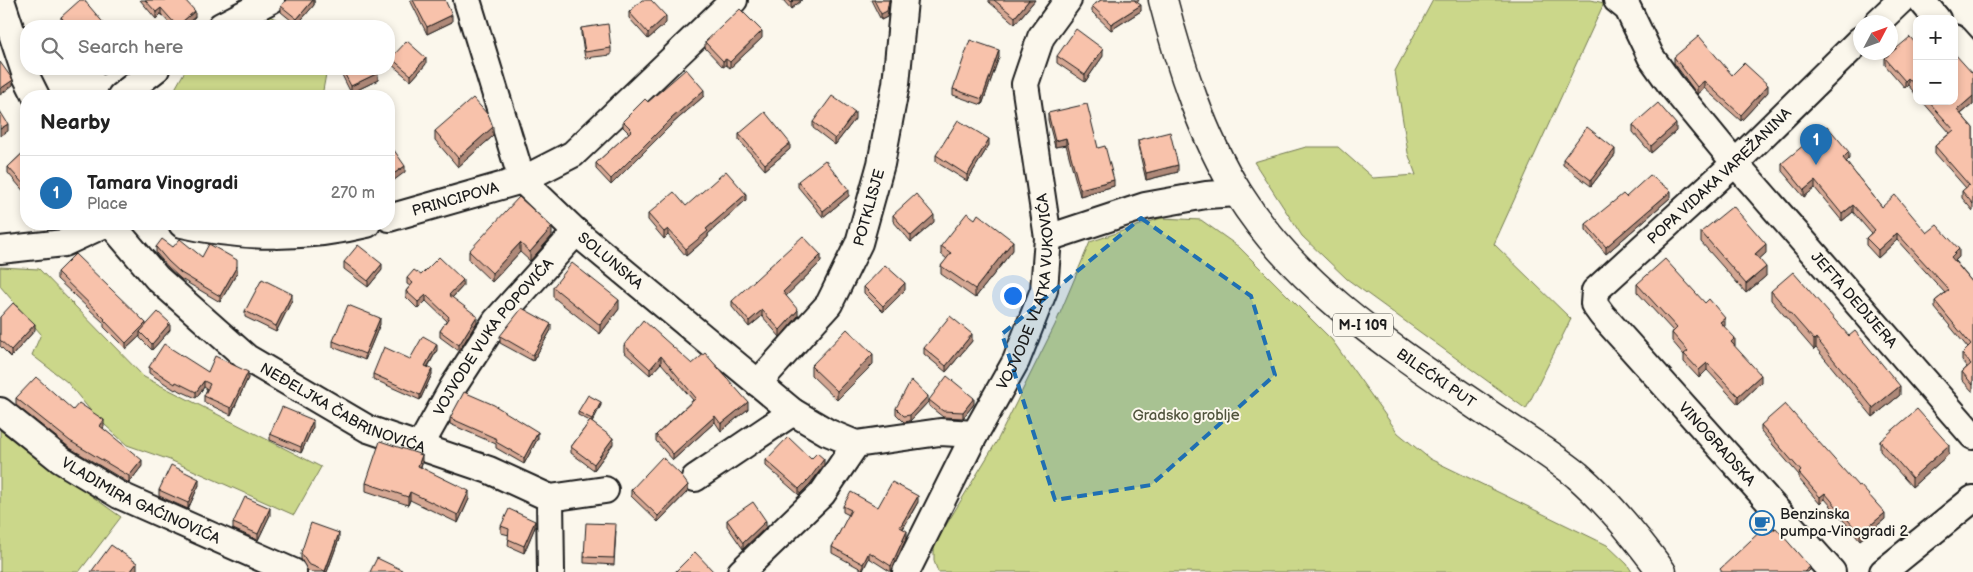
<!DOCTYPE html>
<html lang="en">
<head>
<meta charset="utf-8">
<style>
	body { margin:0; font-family:"Balsamiq Sans",sans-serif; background:#f2f2f2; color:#222 }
	.controls { position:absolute; right:15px; top:15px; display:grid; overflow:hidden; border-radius:10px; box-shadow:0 2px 8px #0003 }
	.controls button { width:45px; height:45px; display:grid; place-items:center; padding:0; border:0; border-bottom:1px solid #e0e0e0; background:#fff; color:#222; font:25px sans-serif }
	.compass { position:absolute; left:1853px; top:15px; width:45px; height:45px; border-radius:50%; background:#fff; box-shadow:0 2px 8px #0003; rotate:49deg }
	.you { position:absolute; left:1012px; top:295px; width:18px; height:18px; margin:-12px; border:4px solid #fff; border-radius:50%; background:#1a73e8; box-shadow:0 0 0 8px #1a73e833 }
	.badge { display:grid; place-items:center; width:32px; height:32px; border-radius:50%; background:#1f6fb2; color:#fff; font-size:16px; font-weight:700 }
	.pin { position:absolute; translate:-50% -41px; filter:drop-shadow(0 1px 2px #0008) }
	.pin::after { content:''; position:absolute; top:26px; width:18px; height:15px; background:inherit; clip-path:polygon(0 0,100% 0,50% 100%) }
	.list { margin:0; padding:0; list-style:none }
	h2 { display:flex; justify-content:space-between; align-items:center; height:65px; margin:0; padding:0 20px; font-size:21px }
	h2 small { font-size:16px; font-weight:400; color:#767676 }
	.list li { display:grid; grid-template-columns:32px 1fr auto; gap:15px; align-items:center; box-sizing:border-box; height:75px; padding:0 20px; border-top:1px solid #e0e0e0 }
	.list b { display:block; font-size:19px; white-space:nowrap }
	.list p { margin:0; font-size:16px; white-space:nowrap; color:#767676 }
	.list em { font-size:16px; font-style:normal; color:#767676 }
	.icon { flex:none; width:28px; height:28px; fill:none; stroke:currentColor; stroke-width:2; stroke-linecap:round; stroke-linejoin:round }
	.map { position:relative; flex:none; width:1973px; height:572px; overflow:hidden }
	.search { position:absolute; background:#fff; box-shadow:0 2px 8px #0003; left:20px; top:20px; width:375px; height:55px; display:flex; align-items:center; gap:12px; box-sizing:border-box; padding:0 18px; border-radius:20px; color:#767676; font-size:19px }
	.panel { position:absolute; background:#fff; box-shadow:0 2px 8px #0003; left:20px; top:90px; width:375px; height:140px; border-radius:20px }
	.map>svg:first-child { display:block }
	.green { fill:#cbd78a; stroke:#747a53 }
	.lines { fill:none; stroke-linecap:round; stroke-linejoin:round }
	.minor-casing { stroke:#1c1c1c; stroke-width:30 }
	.major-casing { stroke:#1c1c1c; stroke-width:31 }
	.minor { stroke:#fbf7ec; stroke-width:26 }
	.major { stroke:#fbf7ec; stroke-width:28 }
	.wall { fill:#d5a793; stroke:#1c1c1c }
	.shaded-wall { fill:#ae8878; stroke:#1c1c1c }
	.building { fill:#f8c2ab; stroke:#1c1c1c }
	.marked { fill:#1f6fb2; fill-opacity:0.2; stroke:#1f6fb2; stroke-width:4; stroke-dasharray:10 6; stroke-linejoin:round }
	.labels { text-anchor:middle; stroke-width:4; stroke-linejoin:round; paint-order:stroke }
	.shield { fill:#fbf7ec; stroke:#5f5e5a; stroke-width:1 }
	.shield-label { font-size:14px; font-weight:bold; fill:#1c1c1c }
	.street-label { font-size:15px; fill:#1c1c1c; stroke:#fbf7ec }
	.park-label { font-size:15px; fill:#51543d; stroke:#fbf7ec }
	.poi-label { font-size:15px; fill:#1c1c1c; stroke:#fbf7ec; text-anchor:start }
</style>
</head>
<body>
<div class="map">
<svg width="1973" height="572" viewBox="0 0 1973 572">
	<rect width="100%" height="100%" fill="#fbf7ec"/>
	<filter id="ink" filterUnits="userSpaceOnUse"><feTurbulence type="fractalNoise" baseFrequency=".02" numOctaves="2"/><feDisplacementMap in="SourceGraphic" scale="10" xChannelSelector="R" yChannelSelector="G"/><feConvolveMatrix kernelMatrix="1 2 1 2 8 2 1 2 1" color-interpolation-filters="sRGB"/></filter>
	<g filter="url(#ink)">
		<!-- green -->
		<path class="green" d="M1433,0H1591L1604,3L1494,244L1571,319L1526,409L1347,279L1302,236L1254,162L1306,147H1338L1373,178L1416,175L1408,153L1395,71Z
			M262,13L292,26H249Z
			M186,69H323L326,74L322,96H171Z
			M1161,218L1201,220L1239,247L1332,340L1398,433L1430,459L1607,545L1627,564L1632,572H938L934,561V545L997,441L1055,325L1090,242Z
			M0,267L39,269L144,377L321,467L294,515L170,460L127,445L95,416L67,382L32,355L41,334L0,286Z
			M0,430L121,517L79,572H0Z"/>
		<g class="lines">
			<defs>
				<g id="minor">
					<path d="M1,0L26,76L36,96"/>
					<path id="s1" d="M467,0L522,180L576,232L793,412L827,432L856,444"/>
					<path id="s2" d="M1617,0L1628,9L1651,57L1671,85L1735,163L1973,436"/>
					<path d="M1921,0L1937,19"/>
					<path d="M1878,22L1901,0"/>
					<path d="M221,26L271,0"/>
					<path d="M1954,38L1973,59"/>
					<path d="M121,96L156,69"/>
					<path id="s3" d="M389,218L522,180L573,154L734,0"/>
					<path id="s4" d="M111,224L157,278L247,358L368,429L489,470L550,498"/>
					<path d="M182,224C242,238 307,239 367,224"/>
					<path d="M1048,238L1145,206L1206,195L1238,193"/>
					<path d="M0,250L64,243L105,224"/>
					<path id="s5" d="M758,383L829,304L859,243L881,164L896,84L904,0"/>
					<path id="s6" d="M0,411L61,460L119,495L293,572"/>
					<path id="s7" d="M420,446L453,387L496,321L576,232"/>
					<path d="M695,478L793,412"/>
					<path d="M550,498L551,572"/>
					<path d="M550,498L605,490"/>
					<path d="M741,572L822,494L856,444L940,432L975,434"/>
					<path id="s8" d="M906,572L975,434L1016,361L1044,290L1048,238L1025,84L1041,37L1068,0"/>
					<path id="s9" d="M1832,572L1602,315L1594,304L1595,291L1735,163L1860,40"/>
					<path d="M1883,572L1973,499"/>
				</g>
				<g id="major">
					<path id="s10" d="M1163,0C1180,66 1202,135 1238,193C1299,291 1401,354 1493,417C1521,436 1551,454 1577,475C1609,503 1637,538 1662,572"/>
				</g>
			</defs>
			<!-- minor casing -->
			<use href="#minor" class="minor-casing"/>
			<!-- major casing -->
			<use href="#major" class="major-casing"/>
			<!-- minor -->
			<use href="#minor" class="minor"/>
			<!-- major -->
			<use href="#major" class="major"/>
		</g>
		<!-- wall -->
		<path class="wall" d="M140,0H185L195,17L184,26H172L161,14L156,19Z
			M314,0V5L297,25L281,12V6Z
			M410,0H445L452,22L427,34Z
			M783,0H802L791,9Z
			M871,0H890L887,17L881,20Z
			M989,0H1035L1015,24L989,2Z
			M1101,0H1139L1137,3L1141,11L1111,30L1092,12V6Z
			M629,12L666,23L648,39L629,18Z
			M61,17L106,26H61Z
			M581,28L611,48V55L585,58L581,34Z
			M762,38L730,68L726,65L723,67L705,48V42Z
			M1917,45V96L1908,85L1905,88L1885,65V58Z
			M1057,56H1103L1085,82L1057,63Z
			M999,57L982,105L953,95V89Z
			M1674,57L1768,92L1741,121L1704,88L1697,94L1674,63Z
			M391,58L426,64L411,81L391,64Z
			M97,69H110L103,75Z
			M339,69H375L378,80L351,93Z
			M1973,74V104L1961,114L1973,128V211L1962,198V191L1966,188L1935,153V146L1950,133L1922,101H1954Z
			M704,96L672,124L611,185L596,169V163L629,133L623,127V121L648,102Z
			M1048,113L1098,148L1114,186L1080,196L1066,145L1055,147L1048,120Z
			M855,119L835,145L813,128V122Z
			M1633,125L1676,131L1651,153L1633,132Z
			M435,131L493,136L458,167L435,140Z
			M739,134L790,149L765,170L739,140Z
			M1138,140L1178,172L1146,180L1138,146Z
			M989,145L967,181L936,162V155Z
			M26,150V194L8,173V167Z
			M1615,155L1591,186L1563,165V159Z
			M1849,159L1846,162L1882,207L1927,233L1959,257L1955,261L1973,283V392L1962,380V372L1967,367L1962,361V354L1968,348L1935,308V301L1945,293L1897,240L1878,258L1866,245V238L1871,233L1853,212L1842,221L1815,188L1804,197L1782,171V163Z
			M798,181L849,196L823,217L798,187Z
			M1626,197H1671L1606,254L1586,230V224Z
			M746,200L708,234V237L686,256L668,235L664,239L648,220V214L686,206Z
			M893,215L934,222L911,242L893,221Z
			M1701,232L1766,253L1759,259L1766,276L1746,293L1701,242Z
			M552,236L530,261L520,252L492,282L469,260V251Z
			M941,246L1013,250L975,298L941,274V266L947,259L941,254Z
			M156,247H173L202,257L237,273L220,302L181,279L168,267L156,253Z
			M344,262L382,270L368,287L344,269Z
			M821,262L786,296L798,316L780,337L762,316L749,327L732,307V301Z
			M57,272L146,325L170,330L152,350L140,338V336L126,349L104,327V323L57,279Z
			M421,275L463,286L452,298L477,322L459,351L440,337V331L447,321L426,301L418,309L406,297V291L410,286L407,284V278Z
			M1637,284L1725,326L1724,327L1734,346L1761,382L1738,404L1707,370L1699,378L1684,362V355L1672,341V333L1673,331L1637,292Z
			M553,287L619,309L600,334L553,297Z
			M864,287L905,290L883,312L864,293Z
			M1771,291L1900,395L1873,417L1816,348L1814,350L1771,300Z
			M292,300L276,332L245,317V311Z
			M0,317L35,330L11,357L0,346Z
			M380,324L365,360L333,347V341Z
			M551,330L533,361L500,343V336Z
			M972,341L946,372L924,354V348Z
			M624,345L692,364L748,409L721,431L715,422L673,460L656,441V435L693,400L661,363L650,375L624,352Z
			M437,350L428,367L432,374L420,400L373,379V374Z
			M873,364L837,400L811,375V366Z
			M149,367L208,372L248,378L231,415L204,402V396L207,389L204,387L196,398L176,389L175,390L149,373Z
			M16,398L73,410L104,427L103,428L142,466L129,483L70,448L16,405Z
			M929,400L974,404L963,418L943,417L929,406Z
			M928,402L910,421L904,422L896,414V408Z
			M601,405L592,422L613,444L594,470L571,453V447L590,421L578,415V412Z
			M450,418L538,438L524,464L496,448V444L450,424Z
			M1761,425L1885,519L1860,540L1825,499L1820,504L1799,479V475L1761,431Z
			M313,427L301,453L270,440V434Z
			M1880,441L1949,454L1912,487L1880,451Z
			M811,459L824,465L810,484L799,495L766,466V460Z
			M422,463L421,467L469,499L458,523L410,500L408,505L366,491V483Z
			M199,485L188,509L159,496V490Z
			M631,490L688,491L658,522L631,496Z
			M918,502L903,529L907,537L891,572L869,558L863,570L832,553V547L849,515L843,512V506L878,507Z
			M270,515L258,540L233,529V523Z
			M727,520L766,527L743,549L727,526Z
			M501,526L535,527L524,553L508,546L509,535L501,533Z
			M616,531L614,565L584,563V557Z
			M339,539L327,572H312L308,571L301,559V553Z"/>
		<!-- shaded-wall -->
		<path class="shaded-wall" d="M313,0H314V5L297,25V19Z
			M794,0H802L791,9V3Z
			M889,0H890L887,17L881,20V14Z
			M1029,0H1035L1015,24V17Z
			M1141,5V11L1111,30V24Z
			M161,8V14L156,19V12Z
			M195,11V17L184,26H177Z
			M452,15V22L427,34V27Z
			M666,16V23L648,39V33Z
			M762,31V38L730,68V62Z
			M1103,49V56L1085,82V75Z
			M999,50V57L982,105V99Z
			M426,58V64L411,81V75Z
			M726,59V65L723,67V61Z
			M103,69H110L103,75Z
			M378,73V80L351,93V86Z
			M1908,78V85L1905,88V81Z
			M13,80V85L0,95V89Z
			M1704,81V88L1697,94V87Z
			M1768,85V92L1741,121V115Z
			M704,90V96L672,124L611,185V179L672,118Z
			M1973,96V104L1957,117V110Z
			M855,112V119L835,145V139Z
			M8,124V131L0,136V129Z
			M1676,124V131L1651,153V146Z
			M493,127V136L458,167V158Z
			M1066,138V145L1055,147V141Z
			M989,139V145L967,181V175Z
			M790,143V149L765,170V164Z
			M1615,149V155L1591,186V180Z
			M1849,152V159L1843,165V158Z
			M1178,165V172L1146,180V173Z
			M405,166V172L389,184V177Z
			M1114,180V186L1080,196V189Z
			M1815,181V188L1804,197V190Z
			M849,190V196L823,217V211Z
			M1671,191V197L1606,254V247Z
			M746,194V200L708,234V237L686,256V249L706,229Z
			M1853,205V212L1842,221V214Z
			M934,215V222L911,242V236Z
			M552,227V236L530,261V252Z
			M668,229V235L664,239V232Z
			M1897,233V240L1878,258V250Z
			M1013,241V250L975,298V289Z
			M520,243V252L492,282V273Z
			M1766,244V253L1755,263V254Z
			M1959,249V257L1951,264V257Z
			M821,255V262L783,299V292Z
			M382,264V270L368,287V281Z
			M237,266V273L220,302V296Z
			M1766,267V276L1746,293V284Z
			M463,280V286L449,301V295Z
			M905,283V290L883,312V306Z
			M292,294V300L276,332V326Z
			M426,295V301L418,309V302Z
			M619,300V309L600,334V325Z
			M762,310V316L749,327V321Z
			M798,310V316L780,337V330Z
			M477,316V322L459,351V345Z
			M380,318V324L365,360V354Z
			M1725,318V326L1720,330V322Z
			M146,323V329L140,332V336L126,349V343Z
			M170,323V330L152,350V344Z
			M35,324V330L11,357V350Z
			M551,324V330L533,361V355Z
			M972,334V341L946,372V366Z
			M1735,338V346L1731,342Z
			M1816,338V348L1814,350V340Z
			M437,344V350L425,371V366Z
			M873,354V364L837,400V391Z
			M661,356V363L650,375V369Z
			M1707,363V370L1699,378V370Z
			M432,369V374L420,400V395Z
			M248,372V378L231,415V408Z
			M1761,375V382L1738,404V396Z
			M204,381V387L196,398V392Z
			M1900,386V395L1873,417V408Z
			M928,396V402L910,421V415Z
			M974,398V404L963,418V412Z
			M601,402V405L592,423V419Z
			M748,402V409L721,431V424Z
			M715,416V422L673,460V454Z
			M104,420V427L100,432V426Z
			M313,420V427L301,453V447Z
			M538,432V438L524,464V458Z
			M613,438V444L594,470V464Z
			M1949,445V454L1912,487V478Z
			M422,455V463L418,474V466Z
			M824,459V465L810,484L799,495V489Z
			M142,460V466L129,483V476Z
			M199,479V485L188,509V503Z
			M688,485V491L658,522V516Z
			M469,491V499L458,523V515Z
			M410,492V500L408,505V497Z
			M1825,493V499L1820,504V497Z
			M918,496V502L900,533V527Z
			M270,508V515L258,540V534Z
			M1885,513V519L1860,540V534Z
			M535,521V527L524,553V546Z
			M766,521V527L743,549V543Z
			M907,531V537L891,572V566Z
			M339,533V539L327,572H325Z
			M869,552V558L863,570V564Z
			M137,563V570L135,572H130Z
			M1810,567V570L1808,572H1804Z"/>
		<!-- building -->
		<path class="building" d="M80,0H84L106,26H69L61,17Z
			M145,0H185L195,11L177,26L161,8L156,12Z
			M286,0H313L297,19L281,6Z
			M413,0H445L452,15L427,27Z
			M642,0H651L666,16L648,33L629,12Z
			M789,0H794L791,3Z
			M874,0H889L887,11L881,14Z
			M994,0H1029L1015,17Z
			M1101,0H1135V1L1141,5L1111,24L1092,6Z
			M740,9L762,31L730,62L726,59L723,61L705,42Z
			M608,24L611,48L585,52L581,28Z
			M1076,29L1103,49L1085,75L1057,56Z
			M1699,36L1732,75L1744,63L1768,85L1741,115L1704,81L1697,87L1674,57Z
			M1910,37L1917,45V88L1908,78L1905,81L1885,58Z
			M970,40L999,50L982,99L953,89Z
			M407,41L426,58L411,75L391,58Z
			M1954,53L1973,74V96L1957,110L1973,128V204L1962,191L1969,185L1935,146L1954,130L1928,101H1954Z
			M0,62L13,80L0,89Z
			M342,69H375L378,73L351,86Z
			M686,69L704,90L672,118L611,179L596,163L632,130L623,121L645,99L648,102Z
			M832,96L855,112L835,139L813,122Z
			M473,98L489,116L493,127L458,158L435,131Z
			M1658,103L1676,124L1651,146L1633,125Z
			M1087,104L1098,148L1105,146L1114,180L1080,189L1066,138L1055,141L1048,113Z
			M0,111L8,124L0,129Z
			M765,112L790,143L765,164L739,134Z
			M958,120L989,139L967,175L936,155Z
			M1827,126L1849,152L1843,158L1882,207L1895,195L1927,233L1937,225L1959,249L1951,257L1973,283V385L1962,372L1971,364L1962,354L1971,345L1935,301L1949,290L1897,233L1878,250L1866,238L1875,230L1853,205L1842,214L1815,181L1804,190L1782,163Z
			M1587,127L1615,149L1591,180L1563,159Z
			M1170,132L1178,165L1146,173L1138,140Z
			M389,143L405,166L389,177Z
			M26,150V187L8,167Z
			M825,160L849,190L823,211L798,181Z
			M726,171L746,194L706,229L708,231L686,249L668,229L664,232L648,214L674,192L686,206Z
			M1650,175L1671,191L1606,247L1586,224L1623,194L1626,197Z
			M916,194L934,215L911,236L893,215Z
			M519,197L552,227L530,252L520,243L492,273L469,251Z
			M1733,206L1766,244L1755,254L1766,267L1746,284L1701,232Z
			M967,213L975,219L978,214L1013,241L975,289L941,266L951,253L941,246Z
			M803,236L821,255L783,292L798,310L780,330L762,310L749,321L732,301Z
			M162,239L173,247L180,239L202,257L209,244L237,260V266L220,296L181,273L168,261L156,247Z
			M358,245L382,264L368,281L344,262Z
			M75,254L146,323L126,343L104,320L105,319L57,272Z
			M439,257L463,280L449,295L477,316L459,345L440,331L449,317L426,295L418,302L406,291L413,283L407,278L414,270L421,275Z
			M1665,259L1705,303L1709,299L1725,318L1720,322L1735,338L1731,342L1761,375L1738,396L1707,363L1699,370L1684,354L1688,351L1672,333L1677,328L1637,284Z
			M572,263L619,300L600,325L553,287Z
			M885,265L905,283L883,306L864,287Z
			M1793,272L1849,336L1855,331L1900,386L1873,408L1816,338L1814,340L1771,291Z
			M262,279L292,294L276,326L245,311Z
			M13,303L35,324L11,350L0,340V317Z
			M348,305L380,318L365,354L333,341Z
			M522,308L551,324L533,355L500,336Z
			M158,312L170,323L152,344L140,332Z
			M950,316L972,334L946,366L924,348Z
			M643,320L692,364L705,353L748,402L721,424L715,416L673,454L656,435L696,398L661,356L650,369L624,345Z
			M847,329L873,354L837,391L811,366Z
			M423,336L437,344L425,366L432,369L420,395L373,374L384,347L410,359Z
			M164,344L208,372L215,356L248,372L231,408L204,396L210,384L204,381L196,392L176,382L175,384L149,367Z
			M947,376L974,398L963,412L943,411L929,400Z
			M36,377L73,410L79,403L104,420L100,426L142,460L129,476L70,441L16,398Z
			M911,380L928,396L910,415L904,416L896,408Z
			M464,392L494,405L538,432L524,458L496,442L497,439L450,418Z
			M588,395L601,402L592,419L578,412Z
			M1785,404L1858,486L1860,485L1885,513L1860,534L1825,493L1820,497L1799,473L1801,471L1761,425Z
			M282,407L313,420L301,447L270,434Z
			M1917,409L1949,445L1912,478L1880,441Z
			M590,421L613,438L594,464L571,447Z
			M788,437L811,459L817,453L824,459L810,478L799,489L766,460Z
			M380,441L422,455L418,466L469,491L458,515L410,492L408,497L366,483Z
			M662,457L680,474L688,485L658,516L631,490Z
			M171,465L199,479L188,503L159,490Z
			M892,482L918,496L900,527L907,531L891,566L869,552L863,564L832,547L851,510L843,506L851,492L878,507Z
			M245,497L270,508L258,534L233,523Z
			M753,502L766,521L743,543L727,520Z
			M509,509L535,521L524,546L508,539L509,529L501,526Z
			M311,523L339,533L325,571L308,564L301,553Z
			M586,523L616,524L614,558L584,557Z
			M1766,526L1772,531L1776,528L1810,567L1804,572H1722L1720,569Z
			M111,545L137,563L130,572H91Z
			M695,552L714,572H675Z
			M377,558L402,570L401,572H370Z"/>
	</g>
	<!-- marked area -->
	<path class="marked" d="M1141,218L1251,296L1275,375L1151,485L1055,500L1002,334Z"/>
	<!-- icons -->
	<defs>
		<symbol id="cafe-ring" viewBox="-11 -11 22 22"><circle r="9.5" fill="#fbf7ec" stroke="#1f6fb2" stroke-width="1.5"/><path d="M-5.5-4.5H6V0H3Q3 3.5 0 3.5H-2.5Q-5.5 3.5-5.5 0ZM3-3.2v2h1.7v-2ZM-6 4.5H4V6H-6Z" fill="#1f6fb2"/></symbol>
	</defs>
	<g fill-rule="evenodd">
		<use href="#cafe-ring" x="1748" y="509" width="28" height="28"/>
	</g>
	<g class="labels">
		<!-- shield labels -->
		<rect class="shield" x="1333" y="313.5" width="60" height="23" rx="4"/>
		<g class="shield-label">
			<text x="1363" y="330">M-I 109</text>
		</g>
		<!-- street labels -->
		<g class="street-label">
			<text dy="5" stroke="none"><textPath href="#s9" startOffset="541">POPA VIDAKA VAREŽANINA</textPath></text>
			<text dy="5" stroke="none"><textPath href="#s3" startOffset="69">PRINCIPOVA</textPath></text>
			<text dy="5" stroke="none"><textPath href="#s5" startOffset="211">POTKLISJE</textPath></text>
			<text dy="5" stroke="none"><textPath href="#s1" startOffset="308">SOLUNSKA</textPath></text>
			<text dy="5" stroke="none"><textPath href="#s8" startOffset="309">VOJVODE VLATKA VUKOVIĆA</textPath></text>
			<text dy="5" stroke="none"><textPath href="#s2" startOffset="384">JEFTA DEDIJERA</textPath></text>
			<text dy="5" stroke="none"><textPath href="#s7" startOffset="132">VOJVODE VUKA POPOVIĆA</textPath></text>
			<text dy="5" stroke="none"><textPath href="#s10" startOffset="481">BILEĆKI PUT</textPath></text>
			<text dy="5" stroke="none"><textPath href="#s4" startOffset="300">NEĐELJKA ČABRINOVIĆA</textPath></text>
			<text transform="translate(1717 444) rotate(48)" y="5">VINOGRADSKA</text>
			<text dy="5" stroke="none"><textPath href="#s6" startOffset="168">VLADIMIRA GAĆINOVIĆA</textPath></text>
		</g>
		<!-- park labels -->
		<g class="park-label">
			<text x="1186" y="420">Gradsko groblje</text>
		</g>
		<!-- poi labels -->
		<g class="poi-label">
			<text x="1780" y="519">Benzinska<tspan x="1780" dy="17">pumpa-Vinogradi 2</tspan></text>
		</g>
	</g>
</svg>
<div class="controls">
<button>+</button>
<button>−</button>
</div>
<svg class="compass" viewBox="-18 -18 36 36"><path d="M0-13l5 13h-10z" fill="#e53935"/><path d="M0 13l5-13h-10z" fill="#767676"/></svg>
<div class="you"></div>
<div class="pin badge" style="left:1816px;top:165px">1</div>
<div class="search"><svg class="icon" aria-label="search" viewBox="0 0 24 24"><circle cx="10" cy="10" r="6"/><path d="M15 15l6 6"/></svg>Search here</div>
<section class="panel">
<h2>Nearby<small></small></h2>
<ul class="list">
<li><span class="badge">1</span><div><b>Tamara Vinogradi</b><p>Place</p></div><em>270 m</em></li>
</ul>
</section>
</div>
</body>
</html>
